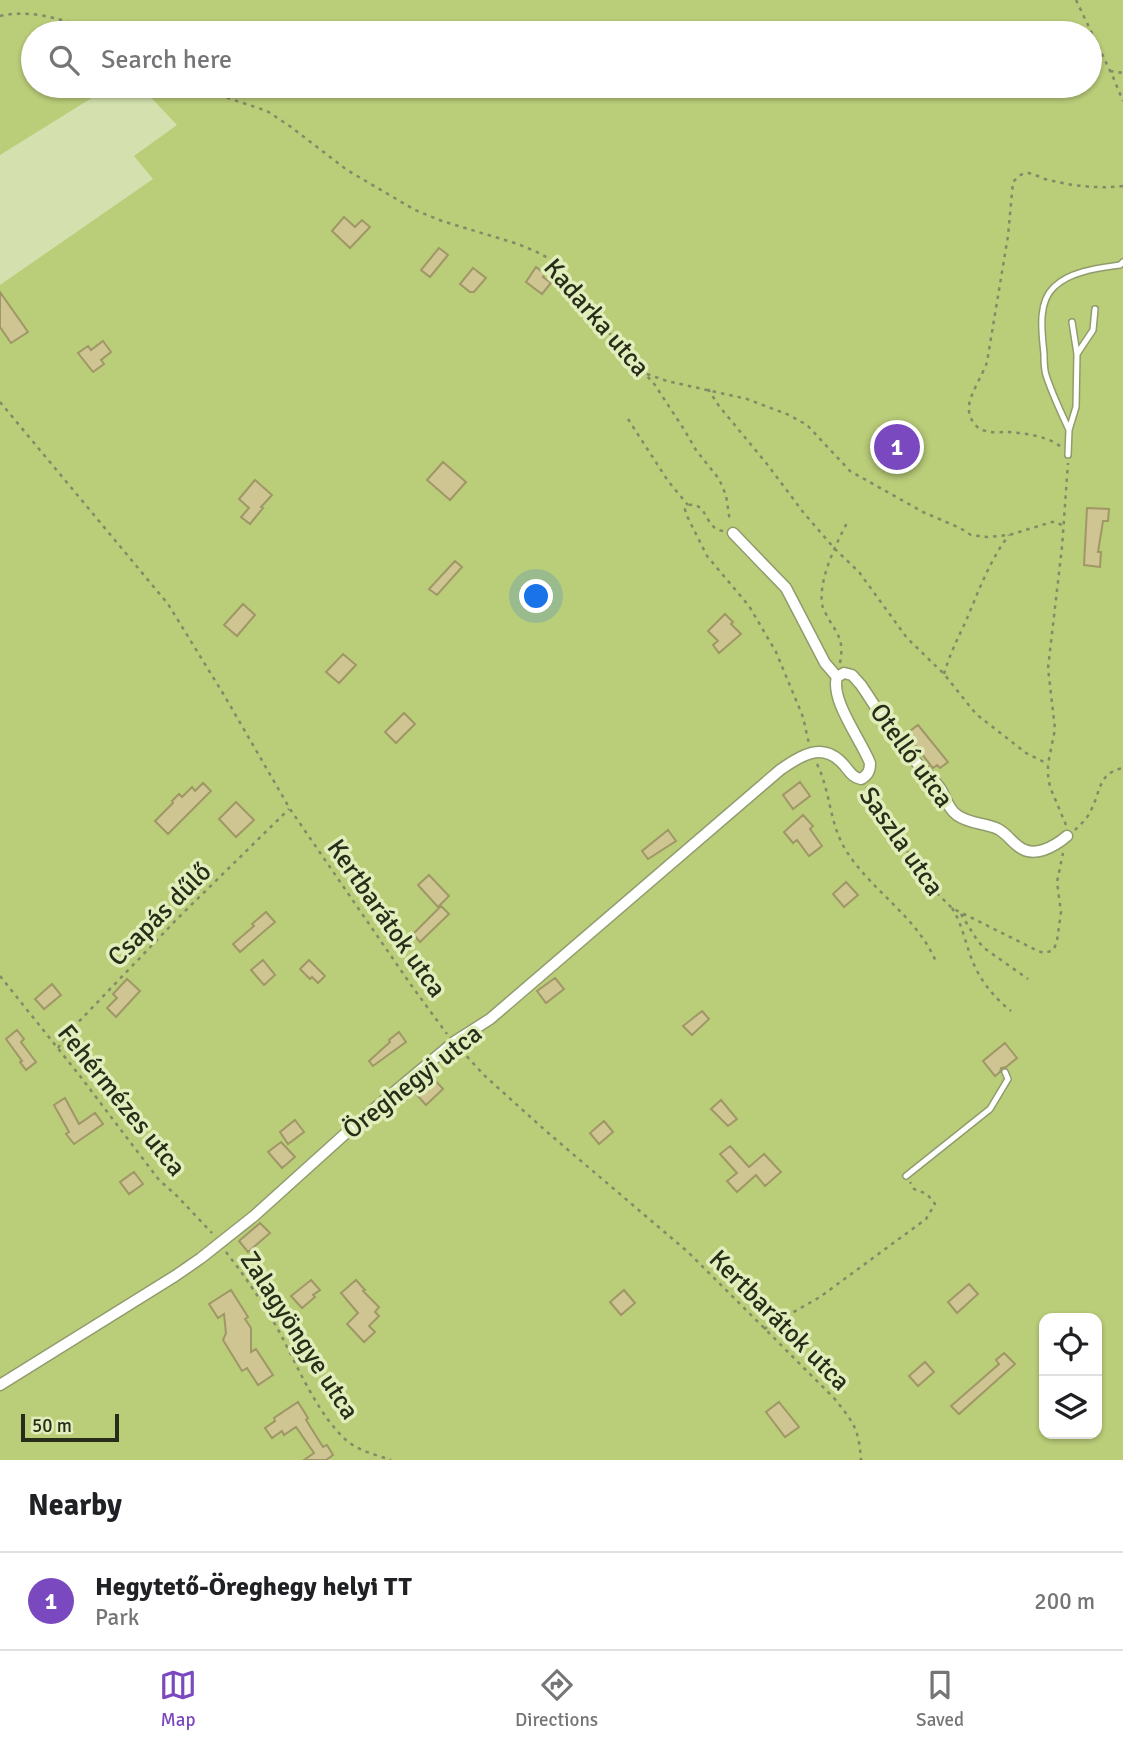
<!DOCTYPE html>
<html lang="en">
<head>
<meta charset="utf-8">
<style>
	body { margin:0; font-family:Signika,sans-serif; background:#f2f2f2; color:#202124 }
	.controls { position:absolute; right:21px; bottom:21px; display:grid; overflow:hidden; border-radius:14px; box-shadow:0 2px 5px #0004 }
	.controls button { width:63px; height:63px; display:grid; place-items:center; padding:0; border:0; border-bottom:2px solid #e0e0e0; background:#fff; color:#202124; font:35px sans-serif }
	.scale { position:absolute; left:21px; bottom:18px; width:98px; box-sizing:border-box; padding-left:7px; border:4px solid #282d19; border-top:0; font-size:19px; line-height:24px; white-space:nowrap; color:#282d19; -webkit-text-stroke:5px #e1eebb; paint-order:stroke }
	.you { position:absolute; left:537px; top:597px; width:24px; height:24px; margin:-18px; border:5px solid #fff; border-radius:50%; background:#1a73e8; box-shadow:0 0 0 10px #1a73e833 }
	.badge { display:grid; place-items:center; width:46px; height:46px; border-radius:50%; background:#7a48bf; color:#fff; font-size:23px; font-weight:700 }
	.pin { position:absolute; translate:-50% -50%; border:4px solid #fff; box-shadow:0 2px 7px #0006 }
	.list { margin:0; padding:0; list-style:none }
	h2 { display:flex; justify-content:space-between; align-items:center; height:91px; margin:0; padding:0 28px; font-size:30px }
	h2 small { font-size:23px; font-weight:400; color:#757577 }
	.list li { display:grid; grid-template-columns:46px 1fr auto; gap:21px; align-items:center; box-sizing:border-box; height:98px; padding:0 28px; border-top:2px solid #e0e0e0 }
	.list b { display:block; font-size:26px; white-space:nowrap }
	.list p { margin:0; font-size:23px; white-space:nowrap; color:#757577 }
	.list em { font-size:23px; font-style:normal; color:#757577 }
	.icon { flex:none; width:38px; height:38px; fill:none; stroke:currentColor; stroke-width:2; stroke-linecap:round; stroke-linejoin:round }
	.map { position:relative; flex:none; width:1123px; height:1460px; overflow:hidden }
	.search { position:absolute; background:#fff; box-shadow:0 2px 5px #0004; left:21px; right:21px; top:21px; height:77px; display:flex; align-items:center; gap:18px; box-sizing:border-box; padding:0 24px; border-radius:38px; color:#757577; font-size:26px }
	.sheet { height:189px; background:#fff }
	nav { display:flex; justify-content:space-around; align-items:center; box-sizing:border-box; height:98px; border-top:2px solid #e0e0e0; background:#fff; font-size:19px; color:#757577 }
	nav a { display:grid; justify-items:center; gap:4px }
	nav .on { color:#7a48bf }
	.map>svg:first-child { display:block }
	.green { fill:#bacd79; fill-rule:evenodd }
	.building { fill:#cec593; stroke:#a09766; stroke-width:2 }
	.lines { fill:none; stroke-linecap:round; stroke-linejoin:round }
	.lane-casing { stroke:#909c6c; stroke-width:8 }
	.street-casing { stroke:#909c6c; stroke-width:13 }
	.path { stroke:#828b67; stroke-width:2.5; stroke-dasharray:3.5 5; stroke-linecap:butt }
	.lane { stroke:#fff; stroke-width:5 }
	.street { stroke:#fff; stroke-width:10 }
	.labels { text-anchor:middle; stroke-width:7; stroke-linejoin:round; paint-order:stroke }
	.street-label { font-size:26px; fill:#282d19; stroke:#e1eebb }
</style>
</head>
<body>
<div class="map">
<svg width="1123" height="1460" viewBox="0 0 1123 1460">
	<rect width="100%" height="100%" fill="#d4e1ae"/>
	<!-- green -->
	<path class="green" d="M0,0H1123V1460H0V285L153,179L134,156L177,125L140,86H1090V33H33V86H111L0,155ZM1044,1318H1097V1434H1044Z"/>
	<!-- building -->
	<path class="building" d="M344,217L355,227L362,220L370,227L350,248L332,231Z
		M439,248L448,255L430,277L421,270Z
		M536,267L545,274L543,277L551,283L542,294L526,282Z
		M473,268L486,278L474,292H470L460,284Z
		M0,292L28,332L11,343L0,327Z
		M103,341L111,352L101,360L104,364L93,372L78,353L88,346L91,350Z
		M443,462L466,482L450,500L427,480Z
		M255,480L272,495L261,507L263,508L250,524L241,517L249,508L239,499Z
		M1087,508L1109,509L1108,521H1103L1098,552H1101L1100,567L1084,565Z
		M455,561L462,567L437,595L429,589Z
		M243,604L255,615L237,636L224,625Z
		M725,614L733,622L731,624L741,634L719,653L713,645L718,641L708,631Z
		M343,654L356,665L339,683L326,672Z
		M404,713L415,724L396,743L385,732Z
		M918,725L948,762L940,768L937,765L933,768L906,734Z
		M800,782L810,796L793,809L783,795Z
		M203,783L211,791L168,834L155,821L173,803L172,801L179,794L182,797L192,787L195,791Z
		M236,802L254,820L236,837L219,819Z
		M803,815L813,826L810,829L822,846L809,856L797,840L793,843L784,832Z
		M668,830L676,841L648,859L642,851Z
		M429,875L449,896L438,907L418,885Z
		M846,882L858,895L844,907L833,894Z
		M441,906L449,914L420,942L413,934Z
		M266,912L275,922L240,952L233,944L254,926L252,924Z
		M263,960L275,975L264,985L251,970Z
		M309,960L325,976L318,983L312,977L310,979L300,969Z
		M555,978L564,989L546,1003L537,991Z
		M127,979L140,991L116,1017L107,1008L117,998L113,994Z
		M52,984L61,995L44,1009L35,999Z
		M702,1011L709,1019L692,1035L683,1026Z
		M17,1030L24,1039L21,1042L36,1062L26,1070L20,1062L22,1061L6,1039Z
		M399,1032L406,1042L373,1066L369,1061L390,1042L389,1040Z
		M1005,1043L1017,1058L1006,1067L1001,1068L1000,1072L995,1076L983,1061Z
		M433,1078L443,1089L426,1105L416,1094Z
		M65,1098L79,1124L95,1113L103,1124L74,1144L66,1134L69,1132L54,1105Z
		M721,1100L737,1119L728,1126L711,1109Z
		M295,1120L304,1132L288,1144L280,1132Z
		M604,1121L613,1132L599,1144L590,1133Z
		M281,1142L295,1157L282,1168L268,1152Z
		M730,1146L749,1167L764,1154L781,1172L765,1186L756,1175L737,1192L727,1181L737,1173L720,1154Z
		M134,1172L143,1184L129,1194L120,1182Z
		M260,1223L270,1233L248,1252L239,1241Z
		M311,1280L320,1290L313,1295L315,1297L302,1308L291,1296Z
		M356,1280L365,1290L363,1291L379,1307L375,1312L379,1316L369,1326L375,1332L364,1342L347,1324L358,1313L341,1293Z
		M969,1284L978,1294L957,1313L948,1302Z
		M231,1290L248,1317L245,1319L251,1328V1352L256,1349L273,1375L258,1385L247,1368L242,1371L223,1340L226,1333L224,1314L218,1318L209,1304Z
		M624,1290L635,1303L621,1315L610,1302Z
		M1004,1353L1015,1364L959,1414L951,1406L999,1364L996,1360Z
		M925,1362L934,1372L918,1386L909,1376Z
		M298,1402L308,1418L306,1420L323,1447L327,1445L333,1455L326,1460H304L314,1453L296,1427L284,1435L282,1431L272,1438L265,1428L275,1421L274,1418Z
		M779,1402L799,1427L785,1437L766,1412Z"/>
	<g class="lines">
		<defs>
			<path id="lane" d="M1077,354L1093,330L1095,309
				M1069,430C1061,412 1052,394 1046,375C1044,369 1044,361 1044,354C1042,333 1037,303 1054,287C1070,271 1099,268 1120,265L1123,262
				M1068,455L1069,430L1076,407L1077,354L1072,322
				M906,1176L990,1109L1008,1079L1005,1072"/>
			<path id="street" d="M733,533L786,588L825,663L837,677
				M837,677L844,673L852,675L861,685C876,707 890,731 907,752C917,764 930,775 940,788C946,797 948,809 957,815C969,824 985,823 998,829C1006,833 1011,841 1018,846C1033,859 1054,847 1067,836
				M0,1385L175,1276L201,1258L254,1216L355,1125L454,1042L490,1019L780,770C801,755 823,741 844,765C850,772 852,777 861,779C868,775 870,771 870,763C861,740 830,700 837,677"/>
		</defs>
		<!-- lane casing -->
		<use href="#lane" class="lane-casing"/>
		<!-- street casing -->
		<use href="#street" class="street-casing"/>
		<!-- path -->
		<path class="path" d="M1076,0L1113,77L1123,101
			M0,16C35,8 68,22 101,33
			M1110,71L1123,73
			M186,86L222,96L267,111L291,127L347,170L415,210L442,221L518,244L539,253L555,262L562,269L580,300L655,385L685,431L696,450L719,479L726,495L730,522
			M647,374L667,381L747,399L789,415L807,425L850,471L923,512L960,528L971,535L987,537L1009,535L1052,522H1057L1064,527
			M708,389L719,406L767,464L803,512L834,548L859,572L907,638L944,674L976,714L1026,753L1048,764
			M0,402L168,604L224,695L290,809L411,985L447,1034
			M628,419L668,481L688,505
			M1060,446C1046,436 1025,433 1008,432C1001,432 993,433 986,431C975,429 968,417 969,407C969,395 983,375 987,362L1008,236L1013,182C1017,178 1021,173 1027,173C1034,173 1042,179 1049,180C1073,186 1098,189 1123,186
			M723,531C703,528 709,502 688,505L685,509L686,514L707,556L749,606L776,652L803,717L809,744
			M840,663C844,641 839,636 828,618C827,616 824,610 823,608C816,583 837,542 848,521
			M944,674C949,656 957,640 965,623C978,593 989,561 1009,535
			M817,764C831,792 829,825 847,852C872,891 918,918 936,962
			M866,787L929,885L952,908L1038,951L1044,953L1051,951L1054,949L1057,941L1061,912L1057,882L1063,853
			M1066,825L1050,787L1048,775V764L1055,729L1048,668L1062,547L1068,463
			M1075,830C1080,825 1087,819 1090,812C1101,793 1097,773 1123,768
			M952,908C964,927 966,949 976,969C984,985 997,1000 1011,1011
			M961,914L977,940L984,948L1028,979
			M0,976L80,1076L159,1180L177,1196L212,1233
			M58,1048L67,1034L179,917L289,809
			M461,1050L485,1076L547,1132L688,1252L834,1398C853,1422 859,1428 861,1460
			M226,1252C247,1279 266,1307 282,1337C299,1370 319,1416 347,1441C360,1451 376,1455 391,1460
			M764,1329L820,1297L926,1219L935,1204L927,1194L914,1189L910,1182"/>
		<!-- lane -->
		<use href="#lane" class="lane"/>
		<!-- street -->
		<use href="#street" class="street"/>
	</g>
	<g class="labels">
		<!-- street labels -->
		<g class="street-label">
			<text transform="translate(597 317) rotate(49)" y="9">Kadarka utca</text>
			<text transform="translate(912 755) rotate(54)" y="9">Otelló utca</text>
			<text transform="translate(902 841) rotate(55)" y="9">Saszla utca</text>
			<text transform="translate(159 914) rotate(-45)" y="9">Csapás dűlő</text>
			<text transform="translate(387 918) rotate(55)" y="9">Kertbarátok utca</text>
			<text transform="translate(412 1081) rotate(-38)" y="9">Öreghegyi utca</text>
			<text transform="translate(122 1100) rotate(51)" y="9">Fehérmézes utca</text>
			<text transform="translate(780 1320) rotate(45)" y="9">Kertbarátok utca</text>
			<text transform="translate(300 1335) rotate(57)" y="9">Zalagyöngye utca</text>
		</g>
	</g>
</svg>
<div class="controls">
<button><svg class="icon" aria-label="locate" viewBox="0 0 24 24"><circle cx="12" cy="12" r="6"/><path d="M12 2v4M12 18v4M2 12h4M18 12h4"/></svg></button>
<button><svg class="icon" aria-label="layers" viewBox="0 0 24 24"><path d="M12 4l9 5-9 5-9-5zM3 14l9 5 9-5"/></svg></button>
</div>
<div class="scale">50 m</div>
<div class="you"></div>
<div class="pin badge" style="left:897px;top:447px">1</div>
<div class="search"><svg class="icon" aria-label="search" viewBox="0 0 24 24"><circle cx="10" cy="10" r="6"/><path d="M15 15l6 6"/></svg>Search here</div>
</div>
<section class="sheet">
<h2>Nearby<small></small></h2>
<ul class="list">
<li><span class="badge">1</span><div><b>Hegytető-Öreghegy helyi TT</b><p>Park</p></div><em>200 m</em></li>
</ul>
</section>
<nav>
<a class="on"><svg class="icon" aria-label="map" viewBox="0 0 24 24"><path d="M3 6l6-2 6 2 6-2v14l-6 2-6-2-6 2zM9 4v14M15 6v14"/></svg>Map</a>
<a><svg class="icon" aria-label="directions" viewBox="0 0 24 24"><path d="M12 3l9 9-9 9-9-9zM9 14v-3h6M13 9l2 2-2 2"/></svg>Directions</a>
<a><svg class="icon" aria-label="saved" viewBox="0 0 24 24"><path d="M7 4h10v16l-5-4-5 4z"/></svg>Saved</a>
</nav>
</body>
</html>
